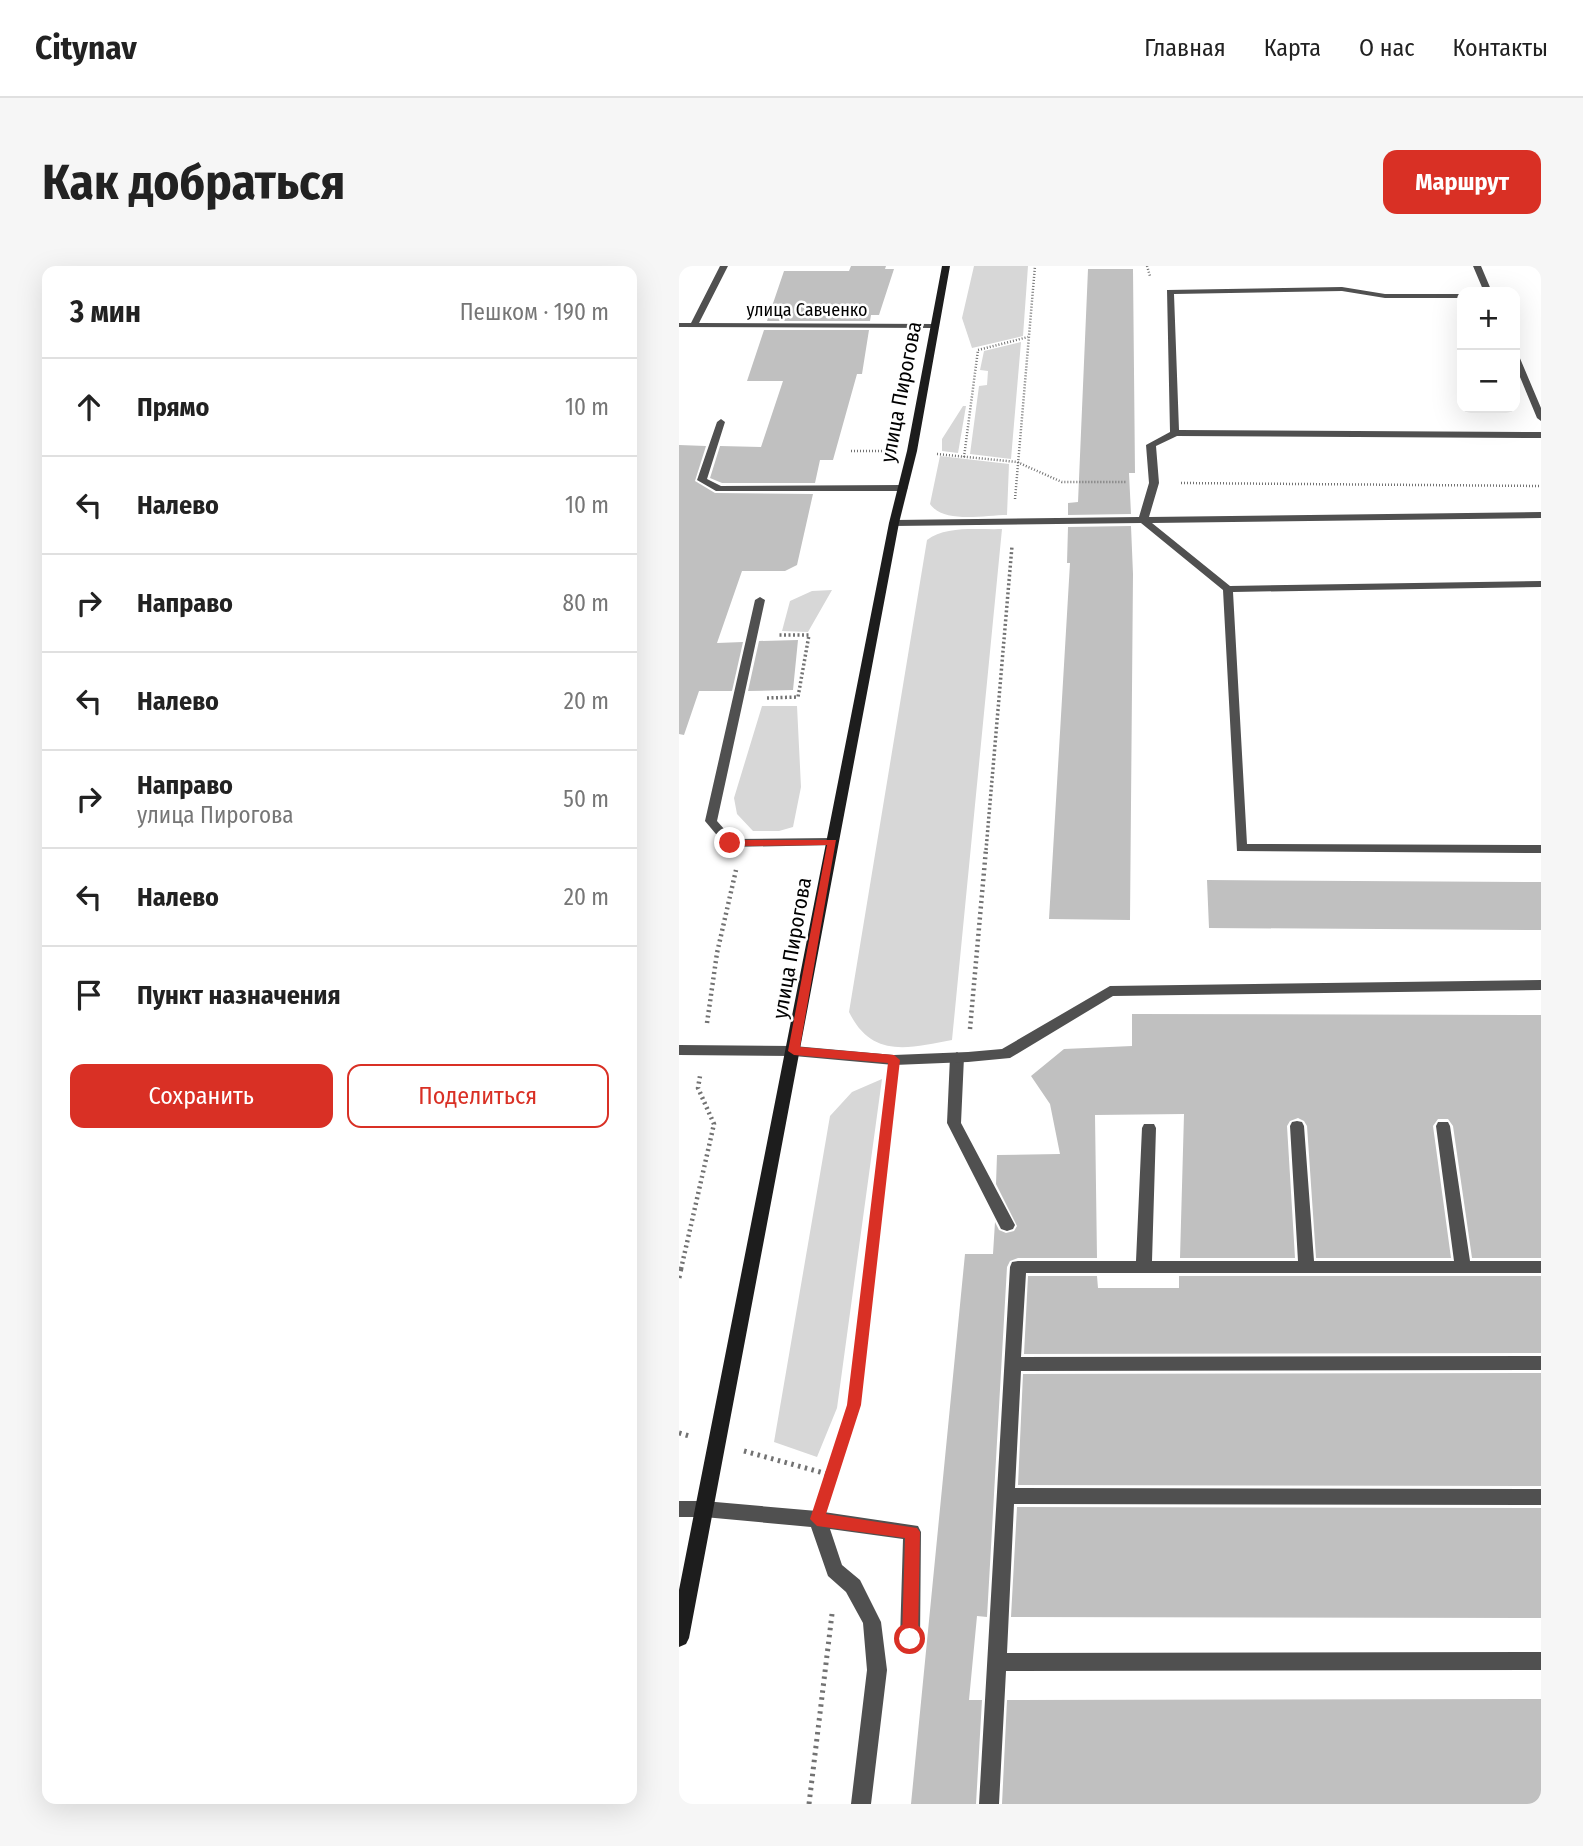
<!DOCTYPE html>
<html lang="ru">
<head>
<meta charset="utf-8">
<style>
	body { margin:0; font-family:"Fira Sans Condensed",sans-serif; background:#f6f6f6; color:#222 }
	.controls { position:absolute; right:21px; top:21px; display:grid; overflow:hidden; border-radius:14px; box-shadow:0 7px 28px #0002 }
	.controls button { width:63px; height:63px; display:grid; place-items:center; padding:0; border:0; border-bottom:2px solid #e0e0e0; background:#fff; color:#222; font:35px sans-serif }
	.stop { position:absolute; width:21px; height:21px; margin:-16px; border:5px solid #d93025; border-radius:50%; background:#fff }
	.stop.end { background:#d93025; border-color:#fff; box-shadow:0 2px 7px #0008 }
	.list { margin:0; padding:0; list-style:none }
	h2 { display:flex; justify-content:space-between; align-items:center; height:91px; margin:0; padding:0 28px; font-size:30px }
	h2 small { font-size:23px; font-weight:400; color:#767676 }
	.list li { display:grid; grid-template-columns:46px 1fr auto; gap:21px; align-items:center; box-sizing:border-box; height:98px; padding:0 28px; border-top:2px solid #e0e0e0 }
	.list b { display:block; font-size:26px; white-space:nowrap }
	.list p { margin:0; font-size:23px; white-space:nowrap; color:#767676 }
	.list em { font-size:23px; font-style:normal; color:#767676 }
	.actions { display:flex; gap:14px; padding:21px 28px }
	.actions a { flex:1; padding:16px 0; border:2px solid #d93025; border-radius:14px; text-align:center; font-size:24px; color:#d93025 }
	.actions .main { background:#d93025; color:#fff }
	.icon { flex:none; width:38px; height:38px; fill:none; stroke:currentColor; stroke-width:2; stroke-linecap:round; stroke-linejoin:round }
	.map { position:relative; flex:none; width:862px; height:1538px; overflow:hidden; border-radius:14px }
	header { display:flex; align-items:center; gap:42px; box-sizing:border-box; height:98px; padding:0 35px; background:#fff; border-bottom:2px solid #e0e0e0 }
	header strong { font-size:33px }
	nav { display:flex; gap:38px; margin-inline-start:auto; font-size:24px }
	.intro { display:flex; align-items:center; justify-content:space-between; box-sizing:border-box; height:168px; padding:0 42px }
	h1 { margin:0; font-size:49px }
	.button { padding:18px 32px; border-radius:14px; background:#d93025; color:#fff; font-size:24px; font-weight:700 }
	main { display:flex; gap:42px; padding:0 42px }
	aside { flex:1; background:#fff; border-radius:14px; box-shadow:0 7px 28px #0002 }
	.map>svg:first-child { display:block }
	.green { fill:#d7d7d7 }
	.building { fill:#c0c0c0 }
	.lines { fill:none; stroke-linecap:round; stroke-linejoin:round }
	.path-far3 { stroke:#727272; stroke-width:2.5; stroke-dasharray:1 2; stroke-linecap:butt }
	.path-far2 { stroke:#727272; stroke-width:3.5; stroke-dasharray:2 2.5; stroke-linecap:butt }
	.path-far1 { stroke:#727272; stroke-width:4.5; stroke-dasharray:2 3.5; stroke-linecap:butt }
	.path { stroke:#727272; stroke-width:5; stroke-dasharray:2.5 4.5; stroke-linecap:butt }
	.lane { fill:#505050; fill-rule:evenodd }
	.street { fill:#505050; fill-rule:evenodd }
	.secondary { fill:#1d1d1d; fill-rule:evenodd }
	.route { fill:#d93025 }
	.labels { text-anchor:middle; stroke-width:5; stroke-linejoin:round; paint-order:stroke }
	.far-street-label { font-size:18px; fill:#000; stroke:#fff }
	.street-label { font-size:21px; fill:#000; stroke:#fff }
</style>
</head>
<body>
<header>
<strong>Citynav</strong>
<nav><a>Главная</a><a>Карта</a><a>О нас</a><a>Контакты</a></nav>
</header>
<div class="intro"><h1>Как добраться</h1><a class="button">Маршрут</a></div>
<main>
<aside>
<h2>3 мин<small>Пешком · 190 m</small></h2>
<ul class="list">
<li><svg class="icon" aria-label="ahead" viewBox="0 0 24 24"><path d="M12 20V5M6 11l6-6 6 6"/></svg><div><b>Прямо</b></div><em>10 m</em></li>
<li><svg class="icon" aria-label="left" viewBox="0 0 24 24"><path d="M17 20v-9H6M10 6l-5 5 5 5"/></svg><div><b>Налево</b></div><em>10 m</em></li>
<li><svg class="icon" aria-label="right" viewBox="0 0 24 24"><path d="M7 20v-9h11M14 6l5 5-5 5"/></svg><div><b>Направо</b></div><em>80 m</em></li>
<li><svg class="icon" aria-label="left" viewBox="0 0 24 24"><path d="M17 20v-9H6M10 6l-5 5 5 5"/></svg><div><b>Налево</b></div><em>20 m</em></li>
<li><svg class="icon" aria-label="right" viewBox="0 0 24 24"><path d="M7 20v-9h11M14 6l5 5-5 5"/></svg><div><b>Направо</b><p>улица Пирогова</p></div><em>50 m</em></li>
<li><svg class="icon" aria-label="left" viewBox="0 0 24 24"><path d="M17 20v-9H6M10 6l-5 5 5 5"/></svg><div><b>Налево</b></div><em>20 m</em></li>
<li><svg class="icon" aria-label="arrive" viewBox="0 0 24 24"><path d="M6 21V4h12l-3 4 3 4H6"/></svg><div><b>Пункт назначения</b></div></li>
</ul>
<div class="actions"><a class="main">Сохранить</a><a>Поделиться</a></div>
</aside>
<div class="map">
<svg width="862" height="1538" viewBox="0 0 862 1538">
	<rect width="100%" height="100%" fill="#fff"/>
	<!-- green -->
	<path class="green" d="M295,0H349L344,70L293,82L283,52Z
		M342,76L332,193L291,188L300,120L308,119L309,105L301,104L305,85Z
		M284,140H287L279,187L263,185V173Z
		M261,190L330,198L328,249C305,249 265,258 251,238Z
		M323,263L273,774C230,782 193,793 170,746L248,274C267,259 300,264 323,263Z
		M153,324L129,366L103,365L111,335L133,325Z
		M83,440H118L122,521L114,561L100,565H74L58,548L55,532Z
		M203,813L158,1142L138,1191L95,1176L151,850L173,826Z"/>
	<!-- building -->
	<path class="building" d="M172,0H207L206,3H215L200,49H192L191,55H88L105,5H170Z
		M409,3H454L456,207H450L452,248L389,249V237L399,236Z
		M85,64H190L183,108H178L154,194H141L136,217H43L31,212L41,180L82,181L104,115H68Z
		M0,179L27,180L16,215L36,227L134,228L118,299L106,305H63L38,377L64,376L53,425H20L5,469L0,468Z
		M452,260L454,308L451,654L370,653L391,297H388L389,261Z
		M119,374L114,424L69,425L80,375Z
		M528,614L862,616V664L530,662Z
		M453,748L862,749V992H793L774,860L769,853H759L754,860L772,992H637L628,860L625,855L619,852L611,855L608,860L616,992H501L505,848L416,849L418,992H339L331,995L328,1001L308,1351L298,1350L290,1434H303L297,1538H232L286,988H314L316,956L320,964L327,967L335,965L338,960L317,918L318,889L381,888L371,838L352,810L385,783L453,780Z
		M349,1010H418L419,1022H500V1010H862V1087L345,1088Z
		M862,1107V1220L339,1219L344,1108Z
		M338,1241L862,1242V1352L332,1351Z
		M862,1433V1538H323L328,1434Z"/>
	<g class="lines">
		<!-- path-far3 -->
		<path class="path-far3" d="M468,0L471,10
			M172,185H204
			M258,188L338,196L383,216H448
			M285,191L299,84L349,71
			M502,217L862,220
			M336,233L356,0"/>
		<!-- path-far2 -->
		<path class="path-far2" d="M88,432L119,431L130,369H100
			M307,584L333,280"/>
		<!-- path-far1 -->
		<path class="path-far1" d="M28,757L38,687L57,604
			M291,763L307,583
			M2,1003L35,858L19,822L21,810
			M191,1003L212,821"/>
		<!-- path -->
		<path class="path" d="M0,1012L2,1002
			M0,1167L10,1170
			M65,1185L152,1209
			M147,1226L175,1139L191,1002
			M130,1538L153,1348"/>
		<!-- lane -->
		<path class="lane" d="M794,0H802L813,26H805Z
			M663,21L706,28H783V32H706L663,25L495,28L500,164L862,166V172L498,170L477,180L480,217L470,251L862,246V252L473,257L551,320L862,315V321L554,326L568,578L862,579V587L558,585L544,324L462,257L215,260L210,257L215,254L460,251L470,217L467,179L491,166L488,24Z
			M836,87L840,90L862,142V155L858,152L836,99Z
			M42,153L46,156L28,213L42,220L224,219L229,222L224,225H37L18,214L38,156Z
			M81,331L86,334L38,555L54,573L153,572L159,576L157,579L51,581L47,580L26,555L76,334Z
			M278,786L285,791L282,857L336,959L334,963L328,965L322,963L268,857L271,791Z
			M618,855L623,856L625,860L635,995H775L757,860L759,856H769L771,860L791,995H862V1007H347L342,1091L862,1090V1104L342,1105L336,1222L862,1223V1239L335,1238L328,1387L862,1386V1404L327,1405L320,1538H300L331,1001L333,996L339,995H457L463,862L465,858H475L477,862L473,995H619L611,860L613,856Z
			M25,1235L138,1245L239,1260L242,1266L241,1373L238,1379L231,1382L224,1379L221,1373L224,1273L151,1263L163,1299L181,1314L202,1356L208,1404L192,1538H172L188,1404L184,1357L167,1326L149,1310L132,1261L25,1251L19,1249L16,1243L19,1237Z"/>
		<!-- street -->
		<path class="street" d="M41,0H49L20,57L256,58L260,60L256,62L0,61V57H12Z
			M862,714V724L434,730L331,792L289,796L215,799L115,790L0,789V779L115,780L215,789L289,786L323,783L431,720Z
			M0,1235H25L31,1237L34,1243L31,1249L25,1251H0Z"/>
		<!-- secondary -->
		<path class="secondary" d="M263,0H271L238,185L220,257L10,1372L7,1378L0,1381V1324L210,257L228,185Z"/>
	</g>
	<!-- route -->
	<path class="route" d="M157,574L121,781L215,789L221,794L182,1139L147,1248L238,1262L241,1266L239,1373L236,1378L231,1380L225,1378L223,1373L226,1272L138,1260L131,1253L168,1139L209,797L115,789L109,785L148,579L51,580L46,577L51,574Z"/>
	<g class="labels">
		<!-- far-street labels -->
		<g class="far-street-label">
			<text x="128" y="50">улица Савченко</text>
		</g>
		<!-- street labels -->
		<g class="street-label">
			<text transform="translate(222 126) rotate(-79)" y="7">улица Пирогова</text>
			<text transform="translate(113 682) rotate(-80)" y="7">улица Пирогова</text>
		</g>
	</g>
</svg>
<div class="controls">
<button>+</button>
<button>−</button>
</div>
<div class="stop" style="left:231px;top:1373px"></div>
<div class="stop end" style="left:51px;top:577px"></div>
</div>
</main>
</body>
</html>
